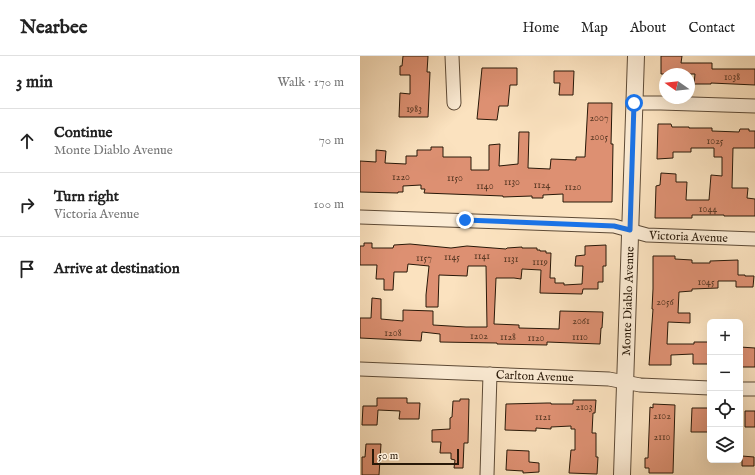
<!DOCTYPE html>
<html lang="en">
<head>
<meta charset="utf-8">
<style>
	body { margin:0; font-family:"IM FELL English",serif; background:#f2f2f2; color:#222 }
	.controls { position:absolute; right:12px; bottom:12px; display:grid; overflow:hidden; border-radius:6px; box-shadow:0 4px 16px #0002 }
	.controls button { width:36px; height:36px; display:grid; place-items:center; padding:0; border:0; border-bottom:1px solid #e0e0e0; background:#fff; color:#222; font:20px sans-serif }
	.compass { position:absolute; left:299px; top:12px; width:36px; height:36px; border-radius:50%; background:#fff; box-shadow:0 4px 16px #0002; rotate:284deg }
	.scale { position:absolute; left:12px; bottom:10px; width:87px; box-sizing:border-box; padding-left:4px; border:2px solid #281808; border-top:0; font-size:11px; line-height:14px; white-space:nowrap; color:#281808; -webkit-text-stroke:3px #fcecd5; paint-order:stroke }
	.stop { position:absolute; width:12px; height:12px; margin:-9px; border:3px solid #1a73e8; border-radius:50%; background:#fff }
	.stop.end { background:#1a73e8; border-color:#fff; box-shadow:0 1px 4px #0008 }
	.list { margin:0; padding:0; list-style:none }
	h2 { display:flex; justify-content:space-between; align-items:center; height:52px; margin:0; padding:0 16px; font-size:17px }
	h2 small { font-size:13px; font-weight:400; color:#767676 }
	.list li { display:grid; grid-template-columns:26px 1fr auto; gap:12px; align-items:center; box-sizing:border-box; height:64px; padding:0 16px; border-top:1px solid #e0e0e0 }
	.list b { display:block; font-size:15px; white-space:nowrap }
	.list p { margin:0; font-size:13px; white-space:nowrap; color:#767676 }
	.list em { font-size:13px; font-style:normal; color:#767676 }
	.icon { flex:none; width:22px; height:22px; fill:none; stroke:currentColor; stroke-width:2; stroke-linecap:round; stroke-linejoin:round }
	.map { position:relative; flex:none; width:395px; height:419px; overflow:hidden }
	header { display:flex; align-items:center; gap:24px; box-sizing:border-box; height:56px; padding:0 20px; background:#fff; border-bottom:1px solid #e0e0e0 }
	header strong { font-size:19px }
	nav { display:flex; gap:22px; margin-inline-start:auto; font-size:14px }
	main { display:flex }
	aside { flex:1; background:#fff }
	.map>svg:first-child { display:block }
	.building { fill:#dd9072; stroke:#281808 }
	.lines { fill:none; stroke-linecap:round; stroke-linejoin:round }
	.minor-casing { stroke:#5d4a36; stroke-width:15 }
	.tertiary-casing { stroke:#5d4a36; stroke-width:18 }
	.minor { stroke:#fcecd5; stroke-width:13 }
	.tertiary { stroke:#fcecd5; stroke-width:16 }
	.route { stroke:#1a73e8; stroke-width:5 }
	.labels { text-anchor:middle; stroke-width:4; stroke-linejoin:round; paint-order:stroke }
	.number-label { font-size:10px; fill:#553622 }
	.street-label { font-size:12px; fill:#281808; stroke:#fcecd5 }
</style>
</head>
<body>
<header>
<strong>Nearbee</strong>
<nav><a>Home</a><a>Map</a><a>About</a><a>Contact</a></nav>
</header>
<main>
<aside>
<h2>3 min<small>Walk · 170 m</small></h2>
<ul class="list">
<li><svg class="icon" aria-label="ahead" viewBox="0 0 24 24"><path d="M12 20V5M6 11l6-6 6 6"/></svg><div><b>Continue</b><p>Monte Diablo Avenue</p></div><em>70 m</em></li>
<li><svg class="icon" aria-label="right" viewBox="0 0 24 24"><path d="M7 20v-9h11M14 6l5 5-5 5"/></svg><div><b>Turn right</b><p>Victoria Avenue</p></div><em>100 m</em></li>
<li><svg class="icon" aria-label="arrive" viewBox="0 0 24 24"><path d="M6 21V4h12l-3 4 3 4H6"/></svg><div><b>Arrive at destination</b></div></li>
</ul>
</aside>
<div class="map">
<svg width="395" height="419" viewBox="0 0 395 419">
	<rect width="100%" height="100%" fill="#fbe2bf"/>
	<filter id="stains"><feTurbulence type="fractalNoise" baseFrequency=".005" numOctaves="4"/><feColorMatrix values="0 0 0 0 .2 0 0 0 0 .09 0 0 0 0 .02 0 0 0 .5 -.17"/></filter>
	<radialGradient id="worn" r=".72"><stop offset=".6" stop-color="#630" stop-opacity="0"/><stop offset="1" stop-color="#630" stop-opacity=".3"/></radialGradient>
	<!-- building -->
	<path class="building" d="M43,0H68L67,16H70L68,61H39L40,37L50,38V19H40V10H42Z
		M301,0H322L321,7H352V13H395V29L351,27V28H334L335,18H301Z
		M122,12H157V29H150L148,50H139L137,64L117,63Z
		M194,15H214L213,39H199L200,27H194Z
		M228,47H252L251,88H253L252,146H203V138L183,139V142H172V140L143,141V140L64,137L65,133H61V129L43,130V136H38V137L0,136V105L16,106V94L26,95L25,107L46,108V100H57V94H71V91H83V101H111V114H129V89L140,88L139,110L158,108L159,76H169L168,112L190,113L191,103L216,104V101H225Z
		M298,68H311L312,71H329V72H352V75L379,76L380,73H389V75H395V92H373L372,132H388L387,142L395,143V160H364V159H332V162H295L296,130L300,129L301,117L316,118V126H327L326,144H349L351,119L362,120V101H354V92H331V96H313V102L297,103Z
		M4,187H12V192H33L34,189L50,188L91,192L107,190L146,193L147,192L162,191V192H177V194H180V195H186V197H191L190,222H195V227H204V229L222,228L223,210H215L216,200L225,199V190L246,189V210H243V226H238V233H223L222,238L180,237L181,214L162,213L161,223L154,222H136L134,268L159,269V272L199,273L200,255L243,256L242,272H241L240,288L187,286V289L137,288V287L80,286V278L62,276L61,285L0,282V262H11L12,242L21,243V263L43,265V254L73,255V269L106,271H127L126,210H108L107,220L79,219L78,251H66V239L69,210L48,208L47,216H34L33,234H24V223H16L17,209H0V190H4Z
		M293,200H315V203L332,204V207H350V205L378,204V219H385V220H394L393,231H376V225H358V232L332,233V235L319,236L318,257H330V267L308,266L307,288H334V286H350V308H333V298L311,299V309H289L293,253H292L293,233Z
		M380,291L395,292V311H380Z
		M17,342H47V347H60L59,363H39L40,355L18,354L17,369H2L3,350H17Z
		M100,343H109L108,387H104L103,412H94L95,404L91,403V397H80L81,386H72V374L90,373V362L92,361L93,345H100Z
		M213,344H236L235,357H233L232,377H236V401H238L237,418L209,417L211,394H215V373H211V370L191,371V373L176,372V375L145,374L146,348L187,347H191V348H213Z
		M293,348L315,349L313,417H289V412H285V402H288L290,351L293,352Z
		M332,352H350V376H331Z
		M385,355H395V371H385Z
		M6,388H21L19,419H2V401H5Z
		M147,394L169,395V406L179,407V416L163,417V415L146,414Z
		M382,400L394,401V410H382Z"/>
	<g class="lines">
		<defs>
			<g id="minor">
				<path d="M92,0L94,47"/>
				<path d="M274,47H301L395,50"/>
				<path id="s1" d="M0,161L254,170L287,179L395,183"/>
				<path id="s2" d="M0,313L249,323L280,329L350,332"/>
				<path d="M380,333H395"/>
				<path d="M127,419L130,318"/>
			</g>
			<g id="tertiary">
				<path id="s3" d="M262,419L276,0"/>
			</g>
		</defs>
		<!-- minor casing -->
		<use href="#minor" class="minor-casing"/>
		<!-- tertiary casing -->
		<use href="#tertiary" class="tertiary-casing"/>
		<!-- minor -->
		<use href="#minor" class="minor"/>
		<!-- tertiary -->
		<use href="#tertiary" class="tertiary"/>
	</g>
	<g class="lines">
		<!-- route -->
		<path class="route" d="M105,164L254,170L270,174L274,47"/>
	</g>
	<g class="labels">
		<!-- number labels -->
		<g class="number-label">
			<text x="372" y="24">1038</text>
			<text x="54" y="56">1983</text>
			<text x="239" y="65">2007</text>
			<text x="239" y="84">2005</text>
			<text x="355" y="88">1025</text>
			<text x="41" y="124">1220</text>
			<text x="95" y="125">1150</text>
			<text x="152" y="129">1130</text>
			<text x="182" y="132">1124</text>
			<text x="125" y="133">1140</text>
			<text x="213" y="134">1120</text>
			<text x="348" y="156">1044</text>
			<text x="122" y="203">1141</text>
			<text x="92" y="204">1145</text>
			<text x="64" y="205">1157</text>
			<text x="151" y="206">1131</text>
			<text x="180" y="209">1119</text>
			<text x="346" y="229">1045</text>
			<text x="305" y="249">2056</text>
			<text x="221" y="268">2061</text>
			<text x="33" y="280">1208</text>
			<text x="119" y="283">1202</text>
			<text x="148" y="284">1128</text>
			<text x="220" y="284">1110</text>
			<text x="176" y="285">1120</text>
			<text x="224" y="354">2103</text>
			<text x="302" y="363">2102</text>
			<text x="183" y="364">1121</text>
			<text x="302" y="384">2110</text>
		</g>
		<!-- street labels -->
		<g class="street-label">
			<text dy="4" stroke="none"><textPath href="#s1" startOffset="330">Victoria Avenue</textPath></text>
			<text dy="4" stroke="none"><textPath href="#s3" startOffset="174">Monte Diablo Avenue</textPath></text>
			<text dy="4" stroke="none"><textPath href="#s2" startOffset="175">Carlton Avenue</textPath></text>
		</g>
	</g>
	<rect width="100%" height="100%" filter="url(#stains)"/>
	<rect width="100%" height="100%" fill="url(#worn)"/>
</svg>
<div class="controls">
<button>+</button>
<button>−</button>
<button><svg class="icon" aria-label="locate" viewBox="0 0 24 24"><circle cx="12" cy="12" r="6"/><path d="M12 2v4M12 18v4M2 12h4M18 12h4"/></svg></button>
<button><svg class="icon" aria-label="layers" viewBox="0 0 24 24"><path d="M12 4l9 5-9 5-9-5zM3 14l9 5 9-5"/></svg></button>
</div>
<svg class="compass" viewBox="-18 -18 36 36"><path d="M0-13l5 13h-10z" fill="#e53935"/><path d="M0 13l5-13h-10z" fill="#767676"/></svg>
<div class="scale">50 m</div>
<div class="stop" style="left:274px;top:47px"></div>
<div class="stop end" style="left:105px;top:164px"></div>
</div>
</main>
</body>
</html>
